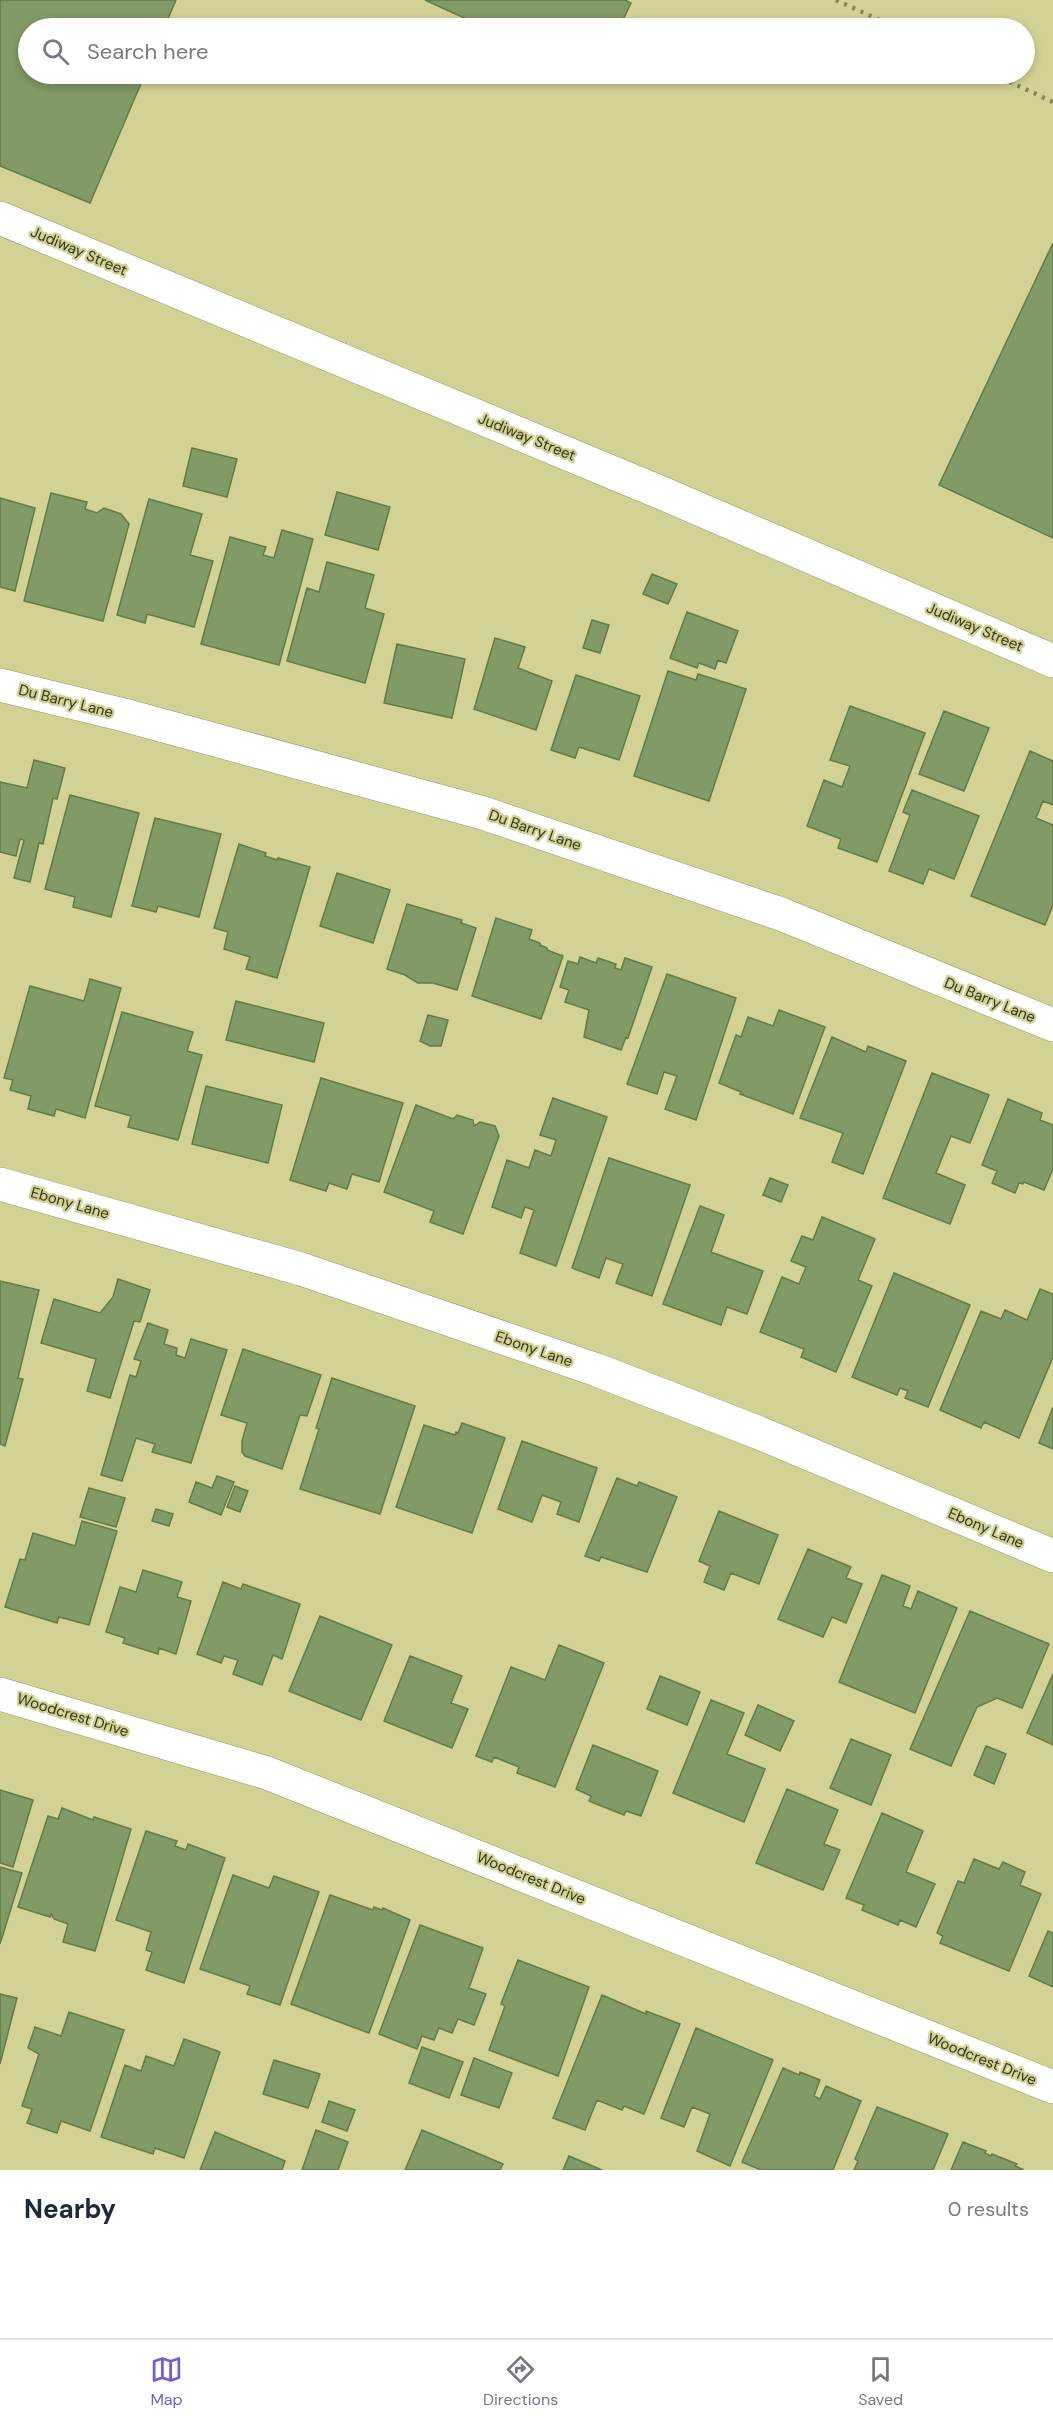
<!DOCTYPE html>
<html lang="en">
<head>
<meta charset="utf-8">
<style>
	body { margin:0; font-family:"DM Sans",sans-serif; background:#f6f6f7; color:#1f2937 }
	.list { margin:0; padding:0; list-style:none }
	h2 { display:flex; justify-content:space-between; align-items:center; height:78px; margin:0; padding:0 24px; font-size:26px }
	h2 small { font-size:20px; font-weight:400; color:#747a83 }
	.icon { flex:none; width:33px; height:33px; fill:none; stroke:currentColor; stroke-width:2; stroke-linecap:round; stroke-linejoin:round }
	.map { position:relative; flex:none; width:1053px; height:2170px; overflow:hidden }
	.search { position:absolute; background:#fff; box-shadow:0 3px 9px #0003; left:18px; right:18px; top:18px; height:66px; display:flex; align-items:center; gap:15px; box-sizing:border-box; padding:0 21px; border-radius:33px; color:#747a83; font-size:22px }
	.sheet { height:168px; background:#fff }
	nav { display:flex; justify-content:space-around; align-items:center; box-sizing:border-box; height:84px; border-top:2px solid #e0e1e3; background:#fff; font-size:16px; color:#747a83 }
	nav a { display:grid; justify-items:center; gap:3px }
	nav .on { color:#755cd7 }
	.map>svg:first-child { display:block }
	.building { fill:#829a65; stroke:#637b46; stroke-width:1.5 }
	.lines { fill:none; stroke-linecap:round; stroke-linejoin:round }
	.minor-casing { stroke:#96965a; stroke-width:34 }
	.minor { stroke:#fff; stroke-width:33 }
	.rail { stroke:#858559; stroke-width:4.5; stroke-dasharray:3 6; stroke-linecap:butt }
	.labels { text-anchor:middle; stroke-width:4.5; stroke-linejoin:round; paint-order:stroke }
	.street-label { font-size:15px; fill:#35351c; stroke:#d2d294 }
</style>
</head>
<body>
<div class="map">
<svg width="1053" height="2170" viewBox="0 0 1053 2170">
	<rect width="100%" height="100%" fill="#d2d294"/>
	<!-- building -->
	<path class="building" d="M0,0H176L164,28H28V74H145L90,203L0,166Z
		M425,0H625L631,3L619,28H486Z
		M1053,243V538L939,485Z
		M192,448L237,459L227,497L183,486Z
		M337,492L390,507L378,550L325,535Z
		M51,493L87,502L85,509L97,513L104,508L121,514L129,524L103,621L24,601Z
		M0,498L35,508L15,591L0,587Z
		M149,499L202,514L190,555L213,561L194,627L147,614L145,623L117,615Z
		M282,530L313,539L279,665L201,644L230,537L266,547L263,555L274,558Z
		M327,562L374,575L365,608L384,614L365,683L287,661L307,588L319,592Z
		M652,574L677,584L668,604L643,594Z
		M687,612L738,631L726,663L718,660L715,669L699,663L697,668L670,658Z
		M592,620L609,625L600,653L583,648Z
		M495,638L525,647L518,668L552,681L536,730L474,709Z
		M397,644L465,659L452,718L384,703Z
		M668,671L696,680L698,674L746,689L709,801L634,776Z
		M576,675L640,696L619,760L579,747L575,758L551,750Z
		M850,706L925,733L877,862L838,848L841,839L807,826L824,780L842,787L850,766L830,760Z
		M944,711L989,728L964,791L919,774Z
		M1030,751L1053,761V805L1043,801L1036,818L1053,825V905L1045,925L971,896Z
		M34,760L65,768L57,799L53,798L43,844L39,843L30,882L14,878L24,840L20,839L16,856L0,852V782L27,788Z
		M912,790L979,816L954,879L929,869L923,884L889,871L910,815L903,812Z
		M70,795L139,813L111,917L73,907L75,897L45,889Z
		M155,818L221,834L199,917L158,906L156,912L132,906Z
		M239,844L266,853L265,856L277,860L278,858L310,867L277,978L246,969L250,957L224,949L228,932L214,928Z
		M337,873L390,890L373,943L320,926Z
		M407,904L462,920L461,923L476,928L457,990L433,983H418L405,975L387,969Z
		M496,918L532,930L529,939L540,943V945L547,948V950L563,956L541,1019L472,996Z
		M580,957L596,963L598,958L616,964L615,968L621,970L625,958L652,967L628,1038L626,1037L621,1050L584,1037L589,1010L565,1002L569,990L560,987L568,961L578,964Z
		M667,974L736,998L696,1120L665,1109L677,1076L664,1072L657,1094L627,1084Z
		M90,979L121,988L85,1118L56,1109L54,1116L28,1109L31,1096L10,1090L13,1080L4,1078L30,986L84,1001Z
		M236,1001L324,1023L314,1062L226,1040Z
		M779,1010L825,1027L793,1114L740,1094L741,1092L719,1083L736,1035L741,1037L748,1017L773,1026Z
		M122,1012L193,1032L187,1051L202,1055L178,1140L128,1127L131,1116L95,1106Z
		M428,1015L448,1020L441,1046H430L420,1041Z
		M832,1037L866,1052L868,1046L906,1061L863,1174L832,1162L843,1133L800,1118Z
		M932,1073L989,1095L970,1143L951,1136L936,1173L965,1185L950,1224L883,1198Z
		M321,1078L403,1103L379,1182L352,1174L347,1189L329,1183L326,1191L290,1180Z
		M206,1086L282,1105L268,1163L192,1144Z
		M553,1098L607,1117L556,1266L520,1253L534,1210L525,1207L521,1218L492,1207L507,1160L529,1168L535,1150L551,1156L556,1140L540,1135Z
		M1008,1099L1042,1113L1040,1120L1053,1125V1169L1044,1190L1024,1182L1023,1184L1019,1183L1015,1193L992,1183L997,1171L982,1165Z
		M416,1105L453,1119L457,1115L473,1120L474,1126L480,1122L495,1126L499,1136L463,1234L430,1222L434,1211L384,1192Z
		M609,1158L690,1185L652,1296L616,1283L623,1264L606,1258L599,1278L572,1268Z
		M770,1178L788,1185L781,1202L763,1195Z
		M700,1206L724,1215L711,1252L763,1271L747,1314L727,1307L721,1325L663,1304Z
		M822,1217L875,1239L858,1280L872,1286L836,1372L801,1357L804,1349L760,1332L782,1277L799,1284L806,1267L791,1261L802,1236L813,1240Z
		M894,1273L970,1305L928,1407L905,1398L908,1391L900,1388L897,1395L852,1377Z
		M118,1279L150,1290L140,1322L134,1321L110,1398L87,1391L96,1359L41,1343L54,1299L100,1313L113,1297Z
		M0,1281L39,1290L18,1378L23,1379L5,1446L0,1444Z
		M1040,1289L1053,1294V1357L1019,1438L984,1422L981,1428L940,1410L981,1311L1001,1319L1005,1310L1027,1320Z
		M148,1323L168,1330L164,1344L177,1348L176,1355L185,1358L191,1339L227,1350L191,1463L152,1452L155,1444L136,1438L122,1481L101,1475L130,1375L136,1377L141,1361L134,1359Z
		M243,1349L321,1375L307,1416L300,1415L282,1469L245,1456L242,1452V1441L247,1423L221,1415Z
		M332,1378L415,1406L380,1514L300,1489L319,1429L316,1428Z
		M1053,1407V1449L1039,1443Z
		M462,1423L505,1438L472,1533L396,1507L424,1425L455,1435L456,1432L458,1433Z
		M522,1441L597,1468L579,1522L557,1514L561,1502L542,1495L532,1522L498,1509Z
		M217,1476L234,1482L221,1515L189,1502L196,1482L212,1488Z
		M617,1478L637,1486L639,1482L677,1497L647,1572L601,1557L599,1561L585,1556Z
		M235,1486L248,1491L240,1512L227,1507Z
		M89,1488L125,1498L116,1527L80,1517Z
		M156,1509L173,1514L169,1526L152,1521Z
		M719,1511L778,1535L759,1584L731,1573L724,1590L704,1582L710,1566L699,1561Z
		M82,1521L117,1531L89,1625L59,1617L57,1623L5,1607L20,1559L25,1560L33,1533L75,1546Z
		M808,1549L851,1567L846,1578L862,1584L846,1623L832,1617L823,1637L778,1619Z
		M143,1570L182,1582L177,1597L191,1601L176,1654L159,1648L158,1654L123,1643L125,1638L106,1632L120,1587L136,1592Z
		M882,1575L910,1586L903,1606L911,1609L918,1591L957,1608L915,1713L839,1682Z
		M223,1582L241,1589L243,1584L300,1604L282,1659L273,1655L262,1685L233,1674L238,1660L224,1656L221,1663L197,1654Z
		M970,1611L1049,1644L1022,1708L997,1698L977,1707L951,1766L910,1749Z
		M320,1616L392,1645L361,1720L289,1691Z
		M559,1645L604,1663L555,1787L517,1773L519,1767L494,1757L492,1762L476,1756L511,1667L545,1680Z
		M410,1656L462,1676L451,1703L468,1709L452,1748L384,1721Z
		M1053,1674V1745L1027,1733Z
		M660,1676L700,1692L687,1725L647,1709Z
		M711,1700L744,1713L727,1754L765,1769L744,1822L673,1793Z
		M758,1705L794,1721L780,1751L745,1735Z
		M851,1739L891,1755L871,1805L830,1788Z
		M593,1745L658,1771L641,1816L626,1811L624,1815L589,1801L591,1796L576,1789Z
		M986,1746L1006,1754L994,1784L974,1775Z
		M787,1789L838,1810L824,1844L840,1850L823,1890L756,1863Z
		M0,1790L33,1800L13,1867L0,1863Z
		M62,1808L93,1820L94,1817L131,1829L95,1951L63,1942L68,1924L54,1919L51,1914L50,1917L18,1907L48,1816L58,1819Z
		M882,1813L923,1831L906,1872L935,1884L916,1927L900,1920L898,1925L862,1910L864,1905L846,1898Z
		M146,1831L177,1841L175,1846L186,1850L188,1844L225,1858L184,1983L146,1970L152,1952L146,1950L151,1932L116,1920Z
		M974,1859L999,1869L1003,1862L1025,1872L1020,1885L1041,1894L1009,1971L940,1943L943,1936L937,1933L958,1881L964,1883Z
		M0,1867L22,1873L0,1944Z
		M233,1875L269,1888L274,1876L319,1892L280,2005L247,1994L250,1986L200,1969Z
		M330,1895L373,1910L374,1907L382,1910L383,1908L410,1920L369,2033L291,2004Z
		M420,1925L483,1948L469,1988L486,1994L474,2025L458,2019L452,2033L439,2028L434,2040L422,2036L417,2049L379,2034Z
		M1048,1931L1053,1933V1987L1029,1976Z
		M518,1960L589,1987L558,2076L489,2050L505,2006L501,2004Z
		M0,1994L17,1998L0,2064Z
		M602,1995L646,2014V2011L680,2024L644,2114L624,2106L622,2110L597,2100L585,2130L553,2118Z
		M69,2012L124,2030L90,2131L61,2121L57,2133L27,2123L32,2109L22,2106L39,2054L28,2048L35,2027L61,2036Z
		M696,2028L773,2060L730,2166L697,2151L710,2114L692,2107L684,2127L661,2118Z
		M184,2039L220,2052L184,2158L155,2148L153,2154L101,2137L125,2065L141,2071L146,2056L174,2066Z
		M422,2047L463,2062L449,2098L409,2083Z
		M474,2058L512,2073L499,2108L461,2095Z
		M274,2060L320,2074L308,2108L263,2094Z
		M783,2068L799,2075L800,2072L820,2080L814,2096L820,2099L826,2086L861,2101L833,2170H761L742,2162Z
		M329,2101L355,2110L347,2131L322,2122Z
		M877,2107L948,2134L933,2170H854L858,2161L855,2159Z
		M316,2130L348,2142L338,2170H302Z
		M422,2130L503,2164L500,2170H405Z
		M215,2132L285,2161L282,2170H200Z
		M963,2142L986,2151L985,2153L991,2156L992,2154L1017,2164L1015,2166L1024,2170H951Z
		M569,2156L602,2170H563Z"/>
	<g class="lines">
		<defs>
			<path id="minor" d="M0,218L657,491L1053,661
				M0,685L124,715L483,813L781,914L1053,1025
				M0,1184L301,1269L597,1370L757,1432L1053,1556
				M0,1694L267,1773L1053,2087"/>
		</defs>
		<!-- minor casing -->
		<use href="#minor" class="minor-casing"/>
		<!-- minor -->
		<use href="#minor" class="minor"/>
		<!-- rail -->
		<path class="rail" d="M836,0L897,28
			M993,74L1053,102"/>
	</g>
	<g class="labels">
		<!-- street labels -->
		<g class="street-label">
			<text transform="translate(79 251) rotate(23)" y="5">Judiway Street</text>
			<text transform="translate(527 437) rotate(22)" y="5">Judiway Street</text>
			<text transform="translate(975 627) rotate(23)" y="5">Judiway Street</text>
			<text transform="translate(66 701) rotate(14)" y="5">Du Barry Lane</text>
			<text transform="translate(535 830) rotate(19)" y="5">Du Barry Lane</text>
			<text transform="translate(990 1000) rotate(22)" y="5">Du Barry Lane</text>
			<text transform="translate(70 1203) rotate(16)" y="5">Ebony Lane</text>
			<text transform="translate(534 1349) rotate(19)" y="5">Ebony Lane</text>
			<text transform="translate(986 1528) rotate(23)" y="5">Ebony Lane</text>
			<text transform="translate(73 1715) rotate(17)" y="5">Woodcrest Drive</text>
			<text transform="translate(531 1878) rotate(22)" y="5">Woodcrest Drive</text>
			<text transform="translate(982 2059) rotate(22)" y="5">Woodcrest Drive</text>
		</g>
	</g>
</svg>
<div class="search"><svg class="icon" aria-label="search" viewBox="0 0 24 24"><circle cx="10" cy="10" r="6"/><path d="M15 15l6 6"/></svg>Search here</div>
</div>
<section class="sheet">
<h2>Nearby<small>0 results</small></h2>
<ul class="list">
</ul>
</section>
<nav>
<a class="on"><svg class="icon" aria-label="map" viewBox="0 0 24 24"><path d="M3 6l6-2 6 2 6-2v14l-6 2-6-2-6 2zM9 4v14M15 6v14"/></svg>Map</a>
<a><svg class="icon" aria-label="directions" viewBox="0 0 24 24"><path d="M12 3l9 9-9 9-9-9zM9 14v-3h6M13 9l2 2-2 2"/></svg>Directions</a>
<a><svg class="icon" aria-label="saved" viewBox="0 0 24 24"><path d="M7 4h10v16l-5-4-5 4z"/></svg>Saved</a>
</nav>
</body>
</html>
